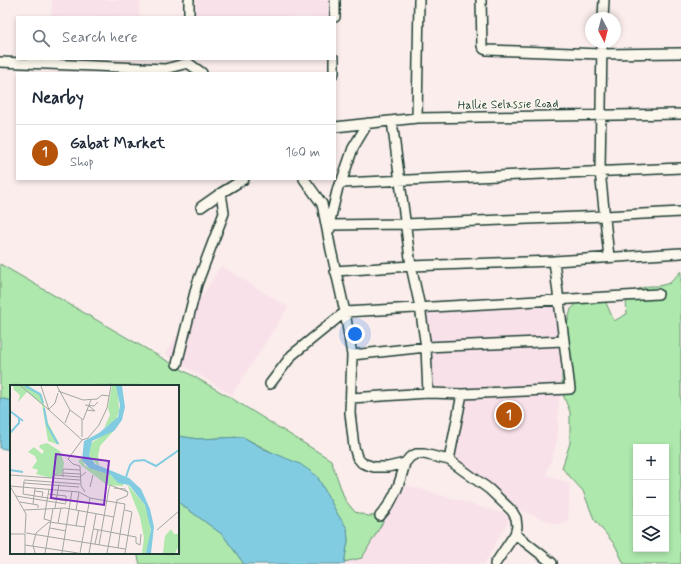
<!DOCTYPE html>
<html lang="en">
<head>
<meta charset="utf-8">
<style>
	body { margin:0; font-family:Mynerve,sans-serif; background:#f6f6f7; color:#1f2937 }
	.controls { position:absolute; right:12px; bottom:12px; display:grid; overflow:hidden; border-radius:0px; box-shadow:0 2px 6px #0003 }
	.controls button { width:36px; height:36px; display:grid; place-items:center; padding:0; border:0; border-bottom:1px solid #e0e1e3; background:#fff; color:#1f2937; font:20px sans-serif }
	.compass { position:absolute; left:585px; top:12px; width:36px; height:36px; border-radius:50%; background:#fff; box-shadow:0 2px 6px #0003; rotate:173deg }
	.you { position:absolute; left:355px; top:334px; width:14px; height:14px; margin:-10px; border:3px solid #fff; border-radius:50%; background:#1a73e8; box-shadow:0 0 0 6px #1a73e833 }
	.badge { display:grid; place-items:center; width:26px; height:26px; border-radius:50%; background:#b45309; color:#fff; font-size:13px; font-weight:700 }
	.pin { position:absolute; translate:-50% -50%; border:2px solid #fff; box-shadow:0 1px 4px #0006 }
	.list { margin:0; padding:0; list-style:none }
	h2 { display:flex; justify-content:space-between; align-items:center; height:52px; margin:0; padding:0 16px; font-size:17px }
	h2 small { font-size:13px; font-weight:400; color:#747a83 }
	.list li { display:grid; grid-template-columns:26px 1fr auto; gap:12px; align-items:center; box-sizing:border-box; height:56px; padding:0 16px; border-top:1px solid #e0e1e3 }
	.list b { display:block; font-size:15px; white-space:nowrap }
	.list p { margin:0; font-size:13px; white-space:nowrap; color:#747a83 }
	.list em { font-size:13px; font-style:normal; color:#747a83 }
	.icon { flex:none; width:22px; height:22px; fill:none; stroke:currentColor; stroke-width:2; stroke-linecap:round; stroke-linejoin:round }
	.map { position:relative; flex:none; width:681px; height:564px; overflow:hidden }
	.search { position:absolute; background:#fff; box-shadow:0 2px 6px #0003; left:16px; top:16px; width:320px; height:44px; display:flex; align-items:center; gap:10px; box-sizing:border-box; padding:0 14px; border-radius:0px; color:#747a83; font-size:15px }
	.panel { position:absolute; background:#fff; box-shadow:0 2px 6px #0003; left:16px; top:72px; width:320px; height:108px; border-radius:0px }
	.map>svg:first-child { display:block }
	.built { fill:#f9e1ea }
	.green { fill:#aee8ad; stroke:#669270; fill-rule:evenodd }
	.water { fill:#82cce2; stroke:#5a939c }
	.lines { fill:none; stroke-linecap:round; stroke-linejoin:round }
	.minor-casing { stroke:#1f3d34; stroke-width:12 }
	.minor { stroke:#fbf7ec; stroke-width:9 }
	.labels { text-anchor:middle; stroke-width:3; stroke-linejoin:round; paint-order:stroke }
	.street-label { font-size:12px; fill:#1f3d34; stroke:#fbf7ec }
	.inset-river { fill:none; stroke:#82cce2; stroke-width:2 }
	.inset-road { fill:none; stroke:#a2a7a2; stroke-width:1 }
	.view { fill:#7b2cbf; fill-opacity:0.15; stroke:#7b2cbf; stroke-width:2 }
	.inset-edge { fill:none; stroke:#1f3d34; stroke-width:2 }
</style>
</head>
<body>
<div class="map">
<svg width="681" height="564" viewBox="0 0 681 564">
	<rect width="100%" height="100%" fill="#faedeb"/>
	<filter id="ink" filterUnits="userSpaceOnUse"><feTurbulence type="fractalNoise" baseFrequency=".025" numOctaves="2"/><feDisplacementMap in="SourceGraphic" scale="8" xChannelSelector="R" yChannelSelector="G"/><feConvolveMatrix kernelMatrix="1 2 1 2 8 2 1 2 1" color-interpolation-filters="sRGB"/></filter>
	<g filter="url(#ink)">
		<!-- built -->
		<path class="built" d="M52,0H140L139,17H51Z
			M196,0H332V17H195Z
			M221,266L288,307L232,395L165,354Z
			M554,303L564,355L558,409V434L556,446L546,475L570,484L568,521L557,525L518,509L462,466L453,456L464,393H433L429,346L424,310Z
			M407,485L511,516L484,564H344V562L362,558L379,528Z"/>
		<!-- green -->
		<path class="green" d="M0,264L231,398L331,460L345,500L355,512L368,516L387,515L362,558L344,562L348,541L347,528L338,515L317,476L243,437L198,439L178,436V386H11V401L0,398Z
			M681,271V564H624L615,545L594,519L583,491L562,468L570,443V412L562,392V361L565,332L571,309L584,297L603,296L614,321L627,314L626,303L635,290L649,286H659L670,283ZM636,447H666V549H636Z
			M178,502L223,535L244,564H140L137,553H178Z"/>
		<!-- water -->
		<path class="water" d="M0,398L11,401V450L0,448Z
			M178,436L198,439L243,437L264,449L300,464L317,476L338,515L347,528L348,541L344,564H244L223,535L178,502Z"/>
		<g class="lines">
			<defs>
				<path id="minor" d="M481,0L482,46L484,49L487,50L601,54L681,53
					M189,17V0
					M335,17V0
					M603,18L604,0
					M602,42L600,171L609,257
					M0,62L165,69L188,63L202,73
					M334,73V59
					M417,118L419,0
					M392,121L411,266L420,307L426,347L428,393
					M335,127L417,118L681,114
					M304,179L322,204L331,250L345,312L352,355L350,413L354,447L357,457L362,463L374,467H388L405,463L410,457L416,454H424L449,460L489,489L512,511L516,518L517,527L515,534L495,564
					M341,183L681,168
					M221,193L244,179
					M329,225L405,224L605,216L681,212
					M330,229L329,225L338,187L341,183L353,148L368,123
					M335,271L411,266L554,261L681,253
					M352,355L426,347L563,341
					M177,364L197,284L224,213L221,193L201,207
					M270,384L292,355L345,312L658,294
					M351,398L428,393L462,394L570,389L554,261
					M449,460L462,394
					M380,516C394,501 400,483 405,463
					M515,534L552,563"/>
			</defs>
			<!-- minor casing -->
			<use href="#minor" class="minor-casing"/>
			<!-- minor -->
			<use href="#minor" class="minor"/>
		</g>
	</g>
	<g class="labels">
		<!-- street labels -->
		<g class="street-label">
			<text transform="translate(508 104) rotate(-1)" y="4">Hallie Selassie Road</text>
		</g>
	</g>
	<!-- overview -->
	<g transform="translate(10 385)">
		<rect width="169" height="169" fill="#faedeb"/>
		<path d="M3,1H19L32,10L38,38L50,60L38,56L32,19L17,7L8,17L10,10L4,5ZM102,1H106L108,5L109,26L106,35L94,43L100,30L98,23ZM108,41L90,61L88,71L89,82L79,70L81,58ZM37,58L50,66L54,78L52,90L49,89L41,93L26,89L28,85L22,83L27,76L25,71L18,67L24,62L32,69L34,66L29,62L30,60ZM72,73L75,81L101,90L108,98H113V101L97,100L72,81L68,76ZM117,99L135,120L140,136L141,153L136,168H132L134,153L130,132ZM161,144L164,149H169V161L165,168H153L155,151Z" fill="#aee8ad"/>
		<path d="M106,1H112L115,22L112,35L104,46L82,56L79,70L85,79L119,93L131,104L140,124L144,142L141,168H136L141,145L135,120L119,100L108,98L101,90L79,83L72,75L74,56L89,48L108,32L110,20Z" fill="#82cce2"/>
		<path class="inset-river" d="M15,1L30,9L33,18M34,23L37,40L48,59M0,26L13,36M0,48L9,38V33M0,85L13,87M116,92L120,80L124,76L134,75L146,81L169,65"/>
		<path class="inset-road" d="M11,1L39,25M31,1L39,25L72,55M47,1L60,25L72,34V52M48,6L73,15L87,14L92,10L99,11M75,20L84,21L88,17M39,24L45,18L48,8M77,25L85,26L79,21M73,35L81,15M55,38L60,25M53,88L70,89M0,90L70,95M45,90L70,92L76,87M53,92V84L70,85M14,95L70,99M14,98L69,102M0,101L69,107L80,113L115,119L110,149M0,101L16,129L15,148M80,102L83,90M104,103L115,104L117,107M39,104L34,134L41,136M25,106L33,107L32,112M75,107L71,101L70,81L63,79L58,74L72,55L78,53L89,40L97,23L101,1M13,109L56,116M13,109L14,96M38,109L56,111V118M6,111L56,119M10,117L28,120V123M23,119L25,103M45,123L49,99M14,125L55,123L104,132M66,125L69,107M115,125L122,127L115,168M48,138L51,123M66,141L69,125M40,143L56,146M84,144L126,152V158L130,160L131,149M147,145L169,126M16,148L115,164M0,149H15M85,159L88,145M15,160L68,168M89,160L99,103L100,100L118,107M108,163L110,149M15,168V149M25,168L23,160L26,148L39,137L75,142M35,168L43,124M52,168L62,106M70,168L80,113M79,168L86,129M97,168L107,115L117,111L118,107"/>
		<path class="view" d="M46,69L99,76L94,120L41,113Z"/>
		<rect width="169" height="169" class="inset-edge"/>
	</g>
</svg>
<div class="controls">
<button>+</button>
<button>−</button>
<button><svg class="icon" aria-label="layers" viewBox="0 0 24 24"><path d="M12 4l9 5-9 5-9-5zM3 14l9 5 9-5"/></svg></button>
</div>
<svg class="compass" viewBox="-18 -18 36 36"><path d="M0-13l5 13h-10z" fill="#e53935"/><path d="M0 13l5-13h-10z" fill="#747a83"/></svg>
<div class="you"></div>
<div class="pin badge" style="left:509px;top:415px">1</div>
<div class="search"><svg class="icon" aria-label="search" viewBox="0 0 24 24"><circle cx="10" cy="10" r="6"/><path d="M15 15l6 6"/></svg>Search here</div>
<section class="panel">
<h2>Nearby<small></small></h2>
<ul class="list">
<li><span class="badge">1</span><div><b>Gabat Market</b><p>Shop</p></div><em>160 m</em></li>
</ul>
</section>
</div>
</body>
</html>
